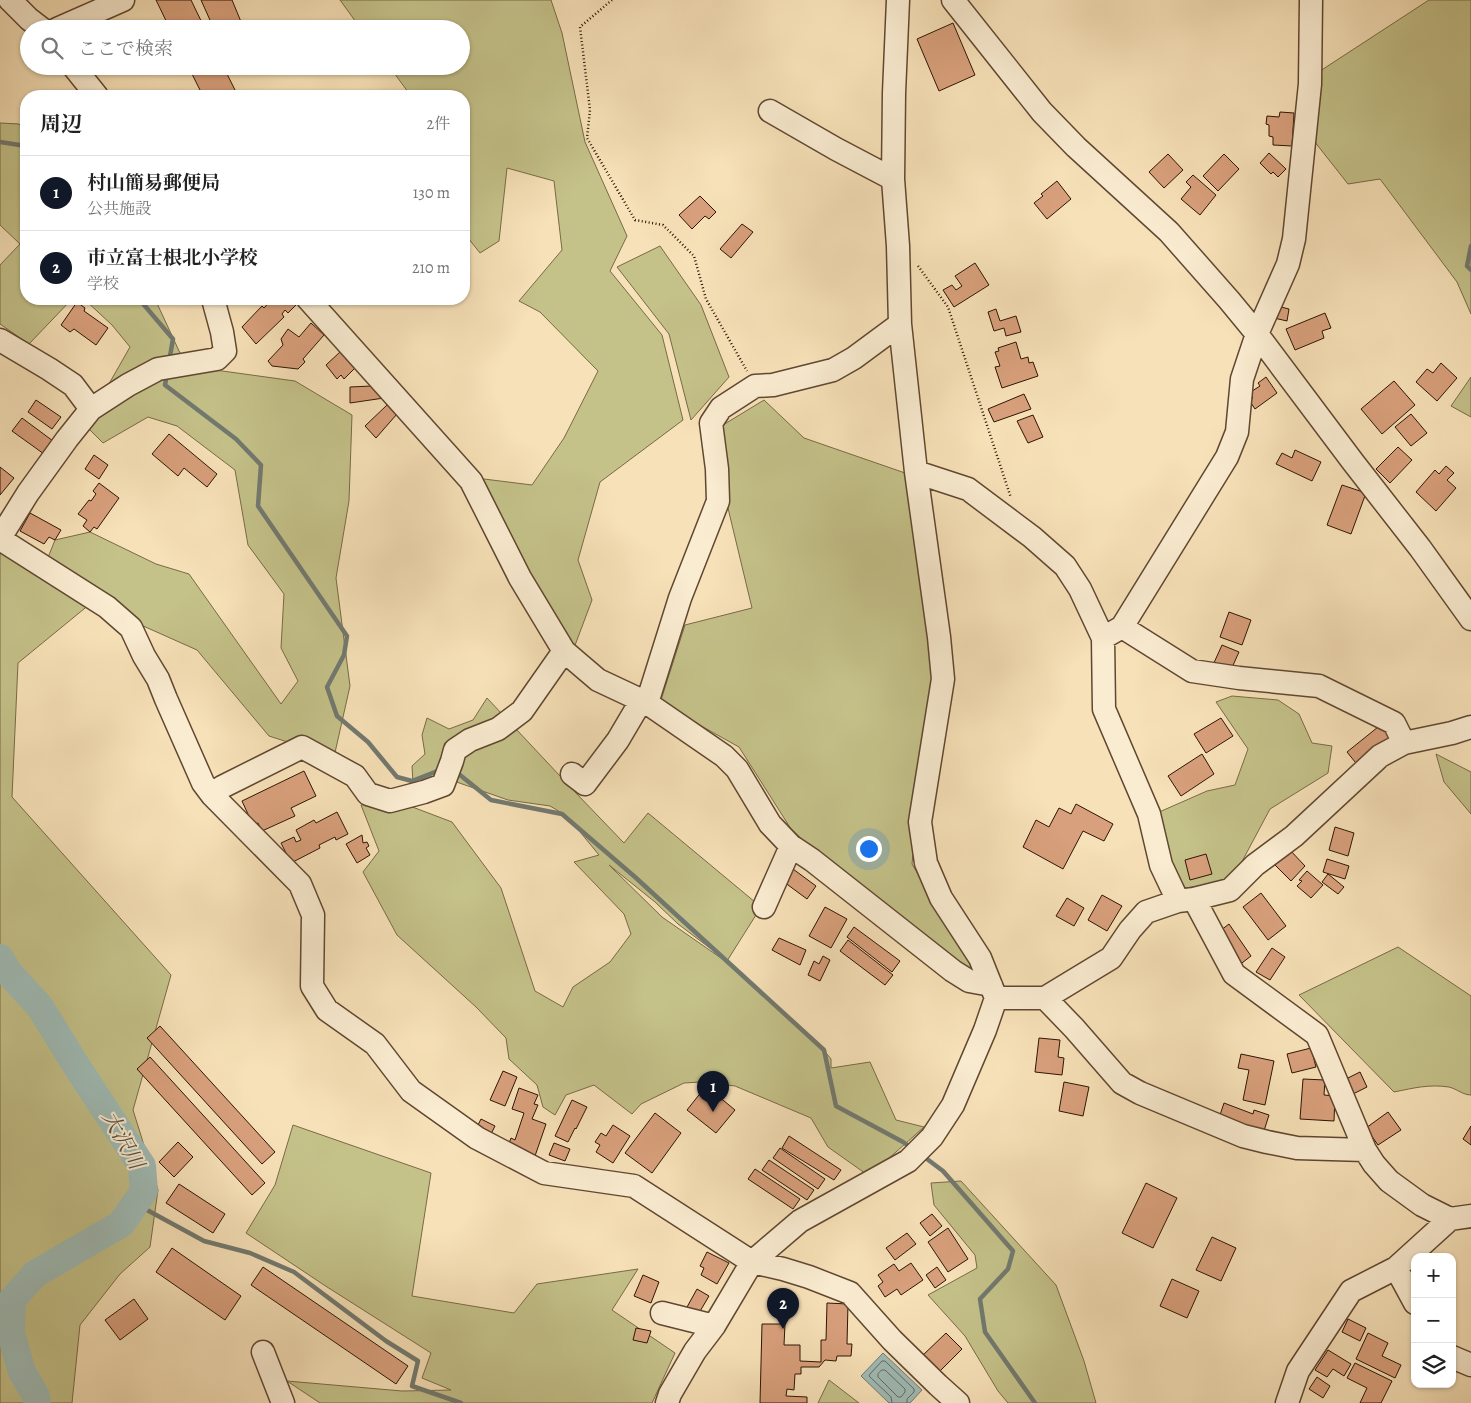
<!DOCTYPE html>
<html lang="ja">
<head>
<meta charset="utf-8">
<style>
	body { margin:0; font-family:Alegreya,"Noto Serif JP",serif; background:#f6f6f6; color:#222 }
	.controls { position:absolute; right:15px; bottom:15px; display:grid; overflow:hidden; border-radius:10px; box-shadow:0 1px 4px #0004 }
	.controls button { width:45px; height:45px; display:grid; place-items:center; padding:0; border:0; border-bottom:1px solid #e0e0e0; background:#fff; color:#222; font:25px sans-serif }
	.you { position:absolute; left:868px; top:848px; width:18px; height:18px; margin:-12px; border:4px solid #fff; border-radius:50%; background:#1a73e8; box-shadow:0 0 0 8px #1a73e833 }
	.badge { display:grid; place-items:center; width:32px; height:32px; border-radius:50%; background:#111827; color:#fff; font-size:16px; font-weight:700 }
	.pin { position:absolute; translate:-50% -41px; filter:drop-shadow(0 1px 2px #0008) }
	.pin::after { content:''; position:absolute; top:26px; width:18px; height:15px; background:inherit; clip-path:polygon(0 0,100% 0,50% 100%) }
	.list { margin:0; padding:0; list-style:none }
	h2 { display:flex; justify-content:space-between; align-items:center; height:65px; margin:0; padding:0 20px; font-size:21px }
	h2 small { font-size:16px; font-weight:400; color:#767676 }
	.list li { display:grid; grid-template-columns:32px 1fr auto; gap:15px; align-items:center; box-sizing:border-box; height:75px; padding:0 20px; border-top:1px solid #e0e0e0 }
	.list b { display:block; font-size:19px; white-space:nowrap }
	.list p { margin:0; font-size:16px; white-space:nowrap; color:#767676 }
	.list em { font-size:16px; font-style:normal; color:#767676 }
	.icon { flex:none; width:28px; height:28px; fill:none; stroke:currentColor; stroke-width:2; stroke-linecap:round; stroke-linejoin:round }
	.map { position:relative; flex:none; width:1471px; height:1403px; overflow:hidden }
	.search { position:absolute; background:#fff; box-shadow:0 1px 4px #0004; left:20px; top:20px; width:450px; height:55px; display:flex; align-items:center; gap:12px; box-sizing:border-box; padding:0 18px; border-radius:28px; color:#767676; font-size:19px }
	.panel { position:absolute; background:#fff; box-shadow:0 1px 4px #0004; left:20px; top:90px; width:450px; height:215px; border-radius:20px }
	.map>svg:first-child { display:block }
	.green { fill:#c4c189; stroke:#796a46 }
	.water { fill:#9fbcb7; stroke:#72796f }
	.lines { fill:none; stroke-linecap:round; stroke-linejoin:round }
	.shore { stroke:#66685e; stroke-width:1 }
	.stream { stroke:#72796f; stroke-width:4.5 }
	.river { stroke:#9fbcb7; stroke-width:28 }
	.building { fill:#d8a07c; stroke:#2e1404 }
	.minor-casing { stroke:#604731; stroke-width:25 }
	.path { stroke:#2e1404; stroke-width:2.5; stroke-dasharray:1 2.5; stroke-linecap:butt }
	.minor { stroke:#faecd1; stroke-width:22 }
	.labels { text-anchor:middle; stroke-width:4; stroke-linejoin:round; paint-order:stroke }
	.water-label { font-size:21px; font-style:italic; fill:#564f43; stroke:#faecd1 }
</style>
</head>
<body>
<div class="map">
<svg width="1471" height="1403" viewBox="0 0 1471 1403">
	<rect width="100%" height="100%" fill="#f7e1b8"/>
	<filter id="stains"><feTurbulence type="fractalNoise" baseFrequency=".004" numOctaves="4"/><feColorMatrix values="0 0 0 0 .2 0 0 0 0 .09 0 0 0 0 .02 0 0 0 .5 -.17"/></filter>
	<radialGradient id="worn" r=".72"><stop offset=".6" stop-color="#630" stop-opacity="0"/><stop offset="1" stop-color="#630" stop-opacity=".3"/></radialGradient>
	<!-- green -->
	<path class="green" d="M340,0H551L562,33L585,142L627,236L610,271L662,335L683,420L600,482L578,560L592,600L574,648L543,607L476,478L532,485L564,438L598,371L540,312L519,301L562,250L554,181L507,168L499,241L480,253L464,233V96H411L389,66H461V29H361Z
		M1429,0H1471V314L1457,282L1380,179L1348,184L1303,127L1317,73Z
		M0,123L19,124L26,131V299H72L29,344L0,324V265L20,244L0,225Z
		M660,246L701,305L729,377L691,420L669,334L617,267Z
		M84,299H155L186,366L295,381L352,415L349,501L336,578L350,686L334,757L269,736L197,650L132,621L47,560L55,540L90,532L156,564L189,574L281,704L298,681L281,648L284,594L248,545L235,470L177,426L148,417L103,443L82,422L106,389L130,347L112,325Z
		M1471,377V417L1451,406Z
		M764,400L804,438L908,474L935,683L919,790L912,864L974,968L968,969L850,882L791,829L739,747L660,703L685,625L752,608L727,504L723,425Z
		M0,549L90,604L18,663L12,797L171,975L133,1110L158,1190L150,1247L120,1274L80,1325L72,1403H0Z
		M1232,696L1278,700L1299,714L1312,743L1332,746L1328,773L1270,809L1231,882L1185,888L1158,835L1157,813L1207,791L1235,785L1248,749L1216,702Z
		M487,698L575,792L624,843L648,813L761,907L727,961L678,924L655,902L609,865L662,917L731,965L822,1048L831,1059V1068L870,1062L896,1120L924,1127L869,1176L828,1147L811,1118L735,1086L701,1082L684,1083L641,1104L632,1114L594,1085L566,1095L555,1115L543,1107L537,1085L509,1059L506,1038L476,1007L397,935L363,872L379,851L361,805L394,800L452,822L501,888L535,991L563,1007L573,987L610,962L631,934L624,914L574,862L599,855L567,816L550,806L508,800L448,779L413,784L412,766L425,754L422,735L427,718L449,729L473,720Z
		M1436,754L1471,772V814L1444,782Z
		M1398,947L1471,996V1095C1463,1095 1457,1089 1449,1087C1429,1084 1414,1088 1394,1092L1299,995Z
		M293,1125L431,1173L412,1296L514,1313L537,1284L638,1269L612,1310L675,1353L652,1403H320L287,1381L402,1391L451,1390L422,1378L431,1353L324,1285L246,1233L275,1185Z
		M961,1181L1056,1285L1084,1361L1096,1403H1008L998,1391L965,1336L928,1295L977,1268L975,1255L934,1205L931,1183Z
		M829,1380L859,1403H818Z"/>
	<!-- water -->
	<path class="water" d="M883,1353L922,1390L910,1403H889L861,1376Z"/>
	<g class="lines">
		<!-- shore -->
		<path class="shore" d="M882,1370H885L905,1389V1392L901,1397H898L878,1377V1374Z
			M892,1403L891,1397L869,1376L870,1374L882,1361H885L914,1389V1392L907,1399V1403"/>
		<!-- stream -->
		<path class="stream" d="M0,142L26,146
			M1471,246L1467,266L1471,270
			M139,299L173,339L169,362
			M167,374L165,385L236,439L261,465L258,506L347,636L344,655L327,687L337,716L368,742L397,777L412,781L440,770
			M455,774L460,775L491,800L562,814L635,877L824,1050L836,1106L903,1142L913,1149
			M923,1156L943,1171L1013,1251L1008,1269L980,1299L985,1332L1035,1403
			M136,1204L204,1241L250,1253L294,1272L386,1341L418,1361L412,1386L461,1403"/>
		<!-- river -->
		<path class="river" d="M0,958L9,973L40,1007L77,1067L142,1166L144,1191L121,1224L35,1274L12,1300L11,1334L22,1372L36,1396L37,1403"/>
	</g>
	<!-- building -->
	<path class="building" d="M156,0H191L205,29H170Z
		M201,0H232L244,29H214Z
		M953,23L975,75L939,91L917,39Z
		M188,66H223L238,96H203Z
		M1280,112L1294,113L1292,146L1273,145V137L1269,136V125L1266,124L1267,116L1279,117Z
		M1269,153L1286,169L1278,177L1273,172L1271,174L1260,163Z
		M1168,154L1183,170L1164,188L1149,172Z
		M1224,154L1239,169L1218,191L1203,176Z
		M1193,175L1216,195L1200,215L1181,199L1191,187L1186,182Z
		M1057,181L1071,199L1047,219L1034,203L1043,196L1041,194Z
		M700,196L716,212L709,219L705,216L692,229L679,215Z
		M742,224L753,232L731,258L720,249Z
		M975,263L989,285L954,307L943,290L952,285L956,290L962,286L955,276Z
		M272,299H297L299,302L288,313L285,310L282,314L284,317L256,344L242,327L262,306L264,308Z
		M77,302L85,308L84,311L108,328L96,345L74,329L70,332L61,325Z
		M1277,306L1289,309L1287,321L1274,318Z
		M996,309L1000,321L1016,316L1021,332L1006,336L1004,328L994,331L988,312Z
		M1325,313L1331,328L1322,331L1324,338L1295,350L1286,329Z
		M311,323L324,335L303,359L305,362L298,369L272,366L268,361L283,345L281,339L288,329L299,337Z
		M1016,342L1021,359L1028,357L1029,363L1033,362L1038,376L1002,388L995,367L1000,366L995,352L999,351L998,348Z
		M340,352L355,368L344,379L341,375L337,379L326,365Z
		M1441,363L1457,378L1437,401L1416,382L1427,369L1433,373Z
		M1266,377L1277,393L1255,409L1249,400L1253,398L1249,393L1260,386L1258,383Z
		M1394,381L1415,405L1382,434L1361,409Z
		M372,386L384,398L350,403V387Z
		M1024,394L1031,409L994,422L988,409Z
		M36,400L61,417L52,429L28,412Z
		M387,405L397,414L376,438L365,426Z
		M1411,414L1427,433L1411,446L1395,427Z
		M1033,415L1043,437L1028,443L1017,421Z
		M22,418L53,441L44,454L12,431Z
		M169,434L217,474L207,487L184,468L178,476L152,454Z
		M1398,447L1412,460L1390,483L1376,469Z
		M1295,450L1321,462L1312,481L1276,464L1282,453L1292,458Z
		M94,455L108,465L99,479L85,469Z
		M1446,466L1454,473L1447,480L1456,488L1436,511L1416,492L1435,470L1439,474Z
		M0,467L14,478L0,495Z
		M99,483L119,498L97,529L94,527L90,532L83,526L87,520L78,514L89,500L91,501L96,494L93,491Z
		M1342,485L1366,493L1351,534L1327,525Z
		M30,513L61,530L55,540L49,537L44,544L20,531Z
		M1229,612L1251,620L1242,645L1220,637Z
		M1222,645L1239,652L1230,672L1213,665Z
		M1221,718L1233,736L1206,753L1194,734Z
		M1383,723L1396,739L1360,768L1347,752Z
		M1202,754L1214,774L1181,796L1168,776Z
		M304,771L316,796L291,808L295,816L262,831L258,823L253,825L242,801Z
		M1076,804L1113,824L1104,841L1083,831L1063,869L1023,847L1036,820L1049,827L1059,808L1071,814Z
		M337,812L348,834L336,840L335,837L319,845L320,848L291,863L281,843L294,837L296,842L301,840L296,830L314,820L316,823Z
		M1335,827L1354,833L1348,856L1329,850Z
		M362,835L363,843L367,842L369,846L366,848L370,855L357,863L346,844Z
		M1289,849L1305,866L1291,881L1274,864Z
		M1206,854L1212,874L1190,880L1185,860Z
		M1327,859L1349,866L1345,879L1323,872Z
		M793,869L816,886L807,899L784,882Z
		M1307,871L1323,885L1311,898L1297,886L1302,881L1299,880Z
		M1328,874L1344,887L1338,894L1322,882Z
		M1261,893L1286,926L1268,940L1243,907Z
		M1102,895L1122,906L1107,931L1088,920Z
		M1067,898L1084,908L1074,926L1056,916Z
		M825,907L847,919L831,948L809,936Z
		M1229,924L1251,956L1238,966L1216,934Z
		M854,927L900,961L892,972L847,937Z
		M779,938L806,950L800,965L772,950Z
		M848,940L893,975L885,985L840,951Z
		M1272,948L1285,957L1270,980L1256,972Z
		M823,956L830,960L820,981L808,975L814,961L819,964Z
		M160,1026L275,1152L262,1164L147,1038Z
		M1039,1038L1060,1040L1058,1057L1064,1058L1062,1075L1035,1072Z
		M1311,1048L1316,1067L1292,1073L1287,1054Z
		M1241,1054L1274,1061L1265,1105L1243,1100L1249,1070L1238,1068Z
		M150,1057L265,1183L252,1195L137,1069Z
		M503,1071L517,1077L505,1106L490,1100Z
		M1360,1072L1367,1087L1353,1094L1346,1079Z
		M1303,1079L1325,1080L1324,1095L1335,1096L1334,1121L1300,1119Z
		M1064,1082L1089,1087L1083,1116L1059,1111Z
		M706,1086L735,1110L716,1133L687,1110Z
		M519,1088L538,1095L534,1104L538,1105L532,1119L546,1124L535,1156L507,1149L511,1138L515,1140L524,1113L512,1109Z
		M572,1100L587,1107L576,1129L575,1128L568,1142L555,1136Z
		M1224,1103L1253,1114L1254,1110L1269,1115L1263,1134L1219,1118Z
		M1388,1112L1401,1130L1378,1145L1366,1128Z
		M655,1113L681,1133L652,1173L625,1153Z
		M481,1119L495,1126L488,1140L474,1133Z
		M613,1125L630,1136L613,1163L596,1152L600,1145L595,1142L601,1133L606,1136Z
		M1471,1126V1145L1463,1139Z
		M789,1136L841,1170L834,1180L782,1148Z
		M178,1142L193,1157L174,1177L159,1162Z
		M554,1143L570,1149L565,1161L549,1155Z
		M780,1148L825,1179L818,1189L773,1158Z
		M769,1160L814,1190L807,1200L762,1170Z
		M755,1169L800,1199L793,1209L748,1179Z
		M1146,1183L1177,1198L1153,1248L1122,1233Z
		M179,1184L225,1214L213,1233L166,1203Z
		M932,1214L942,1226L930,1236L920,1223Z
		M948,1228L968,1259L948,1272L928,1242Z
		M907,1233L916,1244L895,1260L886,1248Z
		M1212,1237L1236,1248L1221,1281L1196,1270Z
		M172,1248L241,1296L225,1320L156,1272Z
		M707,1252L729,1263L717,1284L701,1275L704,1268L700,1266Z
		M911,1263L923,1280L901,1295L897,1289L885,1297L878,1286L883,1282L878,1275L894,1264L899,1271Z
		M263,1267L408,1366L396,1384L251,1285Z
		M937,1267L946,1280L935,1288L926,1275Z
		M643,1275L659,1282L651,1303L634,1296Z
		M1172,1279L1199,1291L1187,1318L1160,1306Z
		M697,1289L709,1296L699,1313L687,1307Z
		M134,1299L148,1319L120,1340L105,1320Z
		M827,1303L848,1304L847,1344H852L851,1356H837L836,1361L825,1360L819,1367H801V1374H795L794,1390L787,1389L786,1396L807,1397V1403H760L762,1324H785L784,1345H800V1361L821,1362V1340H826Z
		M1348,1319L1366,1328L1360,1341L1342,1332Z
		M636,1328L651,1331L647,1343L633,1340Z
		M946,1333L962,1349L937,1374L921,1357Z
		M1368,1333L1388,1343L1382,1356L1401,1365L1395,1378L1356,1359Z
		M1328,1350L1351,1364L1344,1376L1333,1369L1327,1377L1315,1370Z
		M1355,1363L1392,1381L1381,1403H1360L1367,1388L1347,1378Z
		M1317,1377L1330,1386L1323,1398L1309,1389Z"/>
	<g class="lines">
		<defs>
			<path id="minor" d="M10,0L29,19L42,29
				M953,0L1042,112L1076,147L1169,232L1229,300L1257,334L1353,462L1420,548L1471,619
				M57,29L123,0
				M73,66L97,96
				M770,111L836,149L893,179
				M308,299L471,481L520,578L564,651L598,680L647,703L724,756L737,769L770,824L791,846L812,860L953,971L969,981L991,985
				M0,340L49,369L73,385L91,409
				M916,472L968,489L1032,537L1065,566L1080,589L1103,638L1104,709L1149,814L1161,865L1178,901
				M0,538L28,493L67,439L91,409L128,385L158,369L217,359L225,351L222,332L213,299
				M0,539L107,607L131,628L144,656L158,679L166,699L203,783L212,795L300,884L313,915L312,986L327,1010L375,1044L411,1091L477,1138L544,1173L634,1186L752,1262L783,1269L809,1277L850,1293L892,1340L938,1385L958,1403
				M1122,627L1192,671L1239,678L1319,686L1394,723L1404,743
				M1103,638L1122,627L1227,457L1237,432L1242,379L1257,334L1288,264L1294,239L1310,84L1311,0
				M647,703L680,598L718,501L717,469L711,423L721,408L755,386L773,385L833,370L854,358L900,324
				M572,774L585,784L618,740L641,701
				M212,795L222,787L302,747L355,776L368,794L390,801L424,792L443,785L452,761L455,750L470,740L498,729L522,711L564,651
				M1194,899L1234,974L1317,1035L1365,1150
				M764,907L791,846
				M996,998H1045L1111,958L1130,930L1146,912L1178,901L1194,899L1230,890L1255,865L1294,836L1380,756L1404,743L1452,733L1471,727
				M1045,998L1074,1028L1122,1083L1140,1093L1243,1136L1267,1142L1297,1148L1365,1150L1374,1164L1389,1181L1422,1205L1450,1219L1471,1216
				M1396,1268L1415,1303
				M662,1313L714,1326
				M263,1352L283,1403
				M1452,1357L1471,1365
				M667,1403L670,1394L695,1351L714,1326L752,1262L800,1221L908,1161L932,1137L953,1105L985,1030L996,998L980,958L941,898L926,863L920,822L943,679L939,637L916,472L900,324L898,246L893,179L894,93L898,0
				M1287,1403L1298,1371L1351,1291L1396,1268L1450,1219"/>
		</defs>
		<!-- minor casing -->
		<use href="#minor" class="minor-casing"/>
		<!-- path -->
		<path class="path" d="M612,0L580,27L590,110L587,138L635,220L663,225L694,256L706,299L747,371
			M918,266L948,307L1011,498"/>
		<!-- minor -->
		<use href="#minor" class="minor"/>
	</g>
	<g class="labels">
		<!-- water labels -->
		<g class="water-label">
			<text transform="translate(123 1140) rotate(61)" y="7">大沢川</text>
		</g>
	</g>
	<rect width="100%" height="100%" filter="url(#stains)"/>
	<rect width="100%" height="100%" fill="url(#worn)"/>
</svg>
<div class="controls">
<button>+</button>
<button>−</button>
<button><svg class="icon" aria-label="layers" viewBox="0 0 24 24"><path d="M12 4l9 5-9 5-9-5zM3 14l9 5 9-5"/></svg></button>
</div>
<div class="you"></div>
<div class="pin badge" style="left:713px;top:1112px">1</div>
<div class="pin badge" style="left:783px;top:1329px">2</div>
<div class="search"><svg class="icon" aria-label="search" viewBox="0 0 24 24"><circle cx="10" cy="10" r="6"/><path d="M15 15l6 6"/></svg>ここで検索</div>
<section class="panel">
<h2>周辺<small>2件</small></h2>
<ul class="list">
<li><span class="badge">1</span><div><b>村山簡易郵便局</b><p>公共施設</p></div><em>130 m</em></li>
<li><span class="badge">2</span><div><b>市立富士根北小学校</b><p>学校</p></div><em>210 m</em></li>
</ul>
</section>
</div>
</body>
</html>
